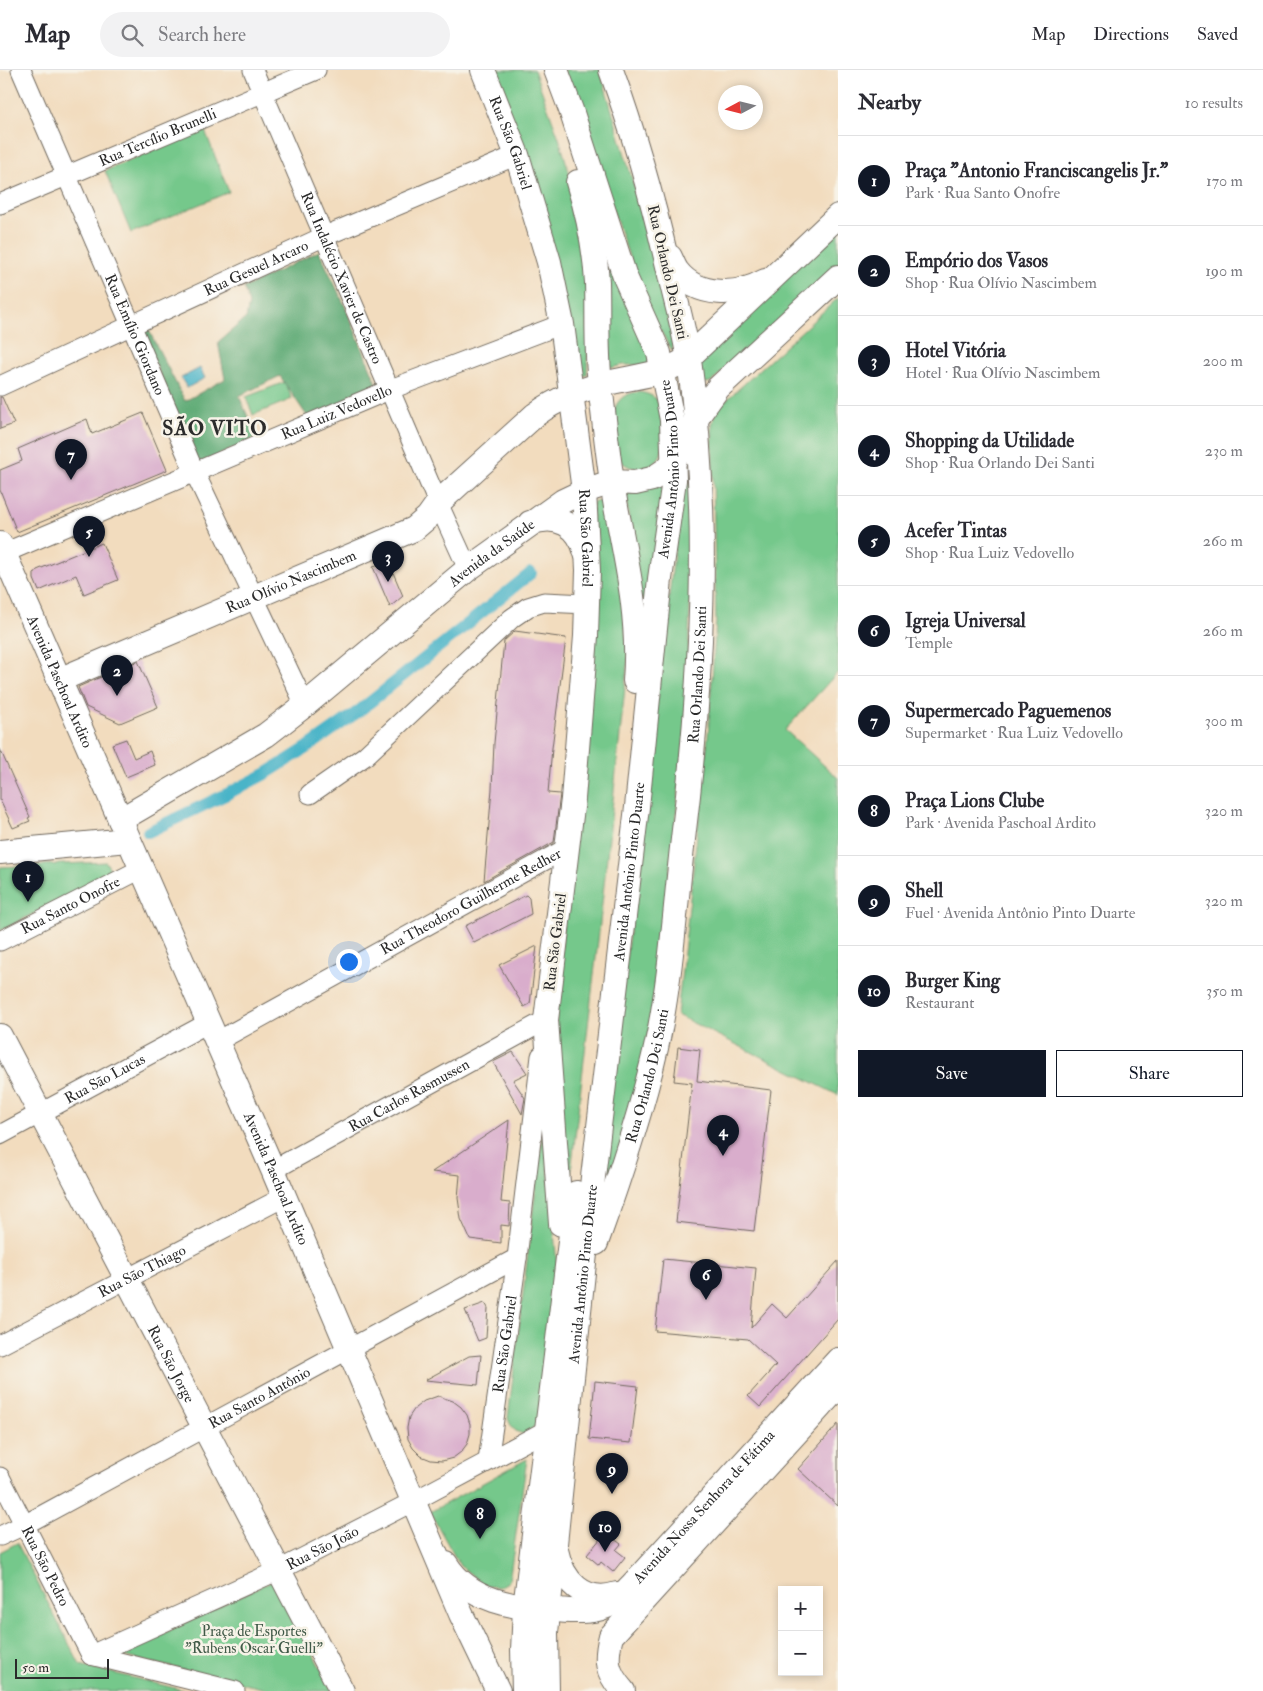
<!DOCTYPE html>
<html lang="en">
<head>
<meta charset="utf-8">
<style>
	body { margin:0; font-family:"IM FELL Double Pica",serif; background:#f2f2f3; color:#2b2b33 }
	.controls { position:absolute; right:15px; bottom:15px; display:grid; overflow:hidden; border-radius:0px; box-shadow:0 2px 8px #0003 }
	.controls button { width:45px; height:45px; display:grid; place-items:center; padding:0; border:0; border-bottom:1px solid #e1e1e2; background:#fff; color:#2b2b33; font:25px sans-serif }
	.compass { position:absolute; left:718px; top:15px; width:45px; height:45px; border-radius:50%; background:#fff; box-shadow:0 2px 8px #0003; rotate:263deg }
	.scale { position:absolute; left:15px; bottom:12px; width:94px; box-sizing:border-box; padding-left:5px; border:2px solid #2b2b2b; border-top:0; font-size:14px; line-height:18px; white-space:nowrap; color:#2b2b2b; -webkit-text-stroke:4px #f7f3e8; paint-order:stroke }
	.you { position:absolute; left:348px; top:891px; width:18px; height:18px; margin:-12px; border:4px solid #fff; border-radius:50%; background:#1a73e8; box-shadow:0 0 0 8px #1a73e833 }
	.badge { display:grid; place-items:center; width:32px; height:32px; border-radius:50%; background:#111827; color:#fff; font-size:16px; font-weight:700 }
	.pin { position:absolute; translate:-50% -41px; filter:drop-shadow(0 1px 2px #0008) }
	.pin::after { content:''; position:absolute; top:26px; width:18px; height:15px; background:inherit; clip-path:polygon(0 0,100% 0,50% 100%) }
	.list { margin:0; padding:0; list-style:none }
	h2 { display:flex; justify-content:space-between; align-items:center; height:65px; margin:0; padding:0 20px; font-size:21px }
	h2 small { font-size:16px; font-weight:400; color:#7c7c81 }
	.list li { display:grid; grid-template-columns:32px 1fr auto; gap:15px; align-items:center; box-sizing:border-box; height:90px; padding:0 20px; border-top:1px solid #e1e1e2 }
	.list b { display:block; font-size:19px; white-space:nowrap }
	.list p { margin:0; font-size:16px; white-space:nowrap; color:#7c7c81 }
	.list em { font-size:16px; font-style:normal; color:#7c7c81 }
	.actions { display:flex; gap:10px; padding:15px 20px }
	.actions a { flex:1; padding:11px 0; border:1px solid #111827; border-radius:0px; text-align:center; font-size:18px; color:#111827 }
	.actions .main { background:#111827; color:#fff }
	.icon { flex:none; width:28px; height:28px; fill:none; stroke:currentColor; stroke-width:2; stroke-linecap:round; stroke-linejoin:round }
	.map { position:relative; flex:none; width:838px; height:1621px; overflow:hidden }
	header { display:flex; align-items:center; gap:30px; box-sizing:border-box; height:70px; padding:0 25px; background:#fff; border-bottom:1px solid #e1e1e2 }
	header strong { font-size:24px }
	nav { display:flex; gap:28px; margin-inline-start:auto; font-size:18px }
	.search { width:350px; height:45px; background:#f2f2f3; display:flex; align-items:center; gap:12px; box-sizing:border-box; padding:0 18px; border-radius:28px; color:#7c7c81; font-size:19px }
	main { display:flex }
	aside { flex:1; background:#fff }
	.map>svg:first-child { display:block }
	.green { fill:#75c88b; stroke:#507a5b }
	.forest { fill:#60ac77; stroke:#466c51 }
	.water { fill:#4ab4c8; stroke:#3a707a }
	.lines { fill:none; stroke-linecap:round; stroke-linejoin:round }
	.canal { stroke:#4ab4c8; stroke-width:12 }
	.building { fill:#d9adcc }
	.minor-casing { stroke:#71695e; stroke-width:21 }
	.major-casing { stroke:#71695e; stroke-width:26 }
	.minor { stroke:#fff; stroke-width:19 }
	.major { stroke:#fff; stroke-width:24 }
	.labels { text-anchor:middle; stroke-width:5; stroke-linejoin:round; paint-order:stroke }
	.street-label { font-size:15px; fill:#2b2b2b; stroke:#f7f3e8 }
	.park-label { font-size:15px; fill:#415a48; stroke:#f7f3e8 }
	.district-label { font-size:20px; font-weight:bold; letter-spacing:1px; fill:#2b2b2b; stroke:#f7f3e8 }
</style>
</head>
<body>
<header>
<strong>Map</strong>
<div class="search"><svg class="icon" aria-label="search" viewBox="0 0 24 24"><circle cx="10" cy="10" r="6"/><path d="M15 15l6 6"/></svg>Search here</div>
<nav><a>Map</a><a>Directions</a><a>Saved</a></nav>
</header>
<main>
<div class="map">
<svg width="838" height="1621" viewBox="0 0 838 1621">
	<rect width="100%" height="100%" fill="#f7f3e8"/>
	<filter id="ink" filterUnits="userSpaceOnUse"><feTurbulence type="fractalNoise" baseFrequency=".02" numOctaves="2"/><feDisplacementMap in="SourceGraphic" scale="10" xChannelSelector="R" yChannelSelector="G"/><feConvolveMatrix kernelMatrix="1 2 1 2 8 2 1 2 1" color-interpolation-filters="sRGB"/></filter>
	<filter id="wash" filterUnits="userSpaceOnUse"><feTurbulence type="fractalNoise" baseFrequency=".0096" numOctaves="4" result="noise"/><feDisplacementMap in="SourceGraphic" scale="20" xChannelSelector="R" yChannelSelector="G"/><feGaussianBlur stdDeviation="1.12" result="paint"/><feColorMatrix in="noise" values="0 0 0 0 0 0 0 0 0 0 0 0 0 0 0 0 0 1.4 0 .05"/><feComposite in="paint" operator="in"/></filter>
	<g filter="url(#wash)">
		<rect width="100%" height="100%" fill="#f2dcbe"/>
		<!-- green -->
		<path class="green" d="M495,0H534L559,68L577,129L589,214L587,305L579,307Z
			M564,0H600L654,184L671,261L673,282L647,238Z
			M204,58L229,122L131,163L105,101Z
			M838,156V195L711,312L706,313L702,311L699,287Z
			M602,160L651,291L646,295H623L610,298Z
			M838,228V602L785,660L838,708V1025L677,945L708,666L716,552L712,355L715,344L720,336Z
			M285,312L292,329L253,345L246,327Z
			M638,322C646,323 654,325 658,332C663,340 665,378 660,386C651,403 629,402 618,388C615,363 602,326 638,322Z
			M689,399L693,455L685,668L656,916L647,975L610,1120L599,1118L684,400Z
			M661,415L665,418L646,586L625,419Z
			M601,431L621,504L628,589L599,862L570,1110L565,1109L555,970L593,432Z
			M106,792L112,803L0,861V797Z
			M544,1051L558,1207L537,1354L526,1364C515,1363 511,1358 508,1348Z
			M527,1389L509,1511L500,1517L486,1516L460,1496L430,1442Z
			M17,1473L80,1595L187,1621H0V1482Z
			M273,1510L333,1621H275L119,1585Z"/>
		<!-- forest -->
		<path class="forest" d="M319,181L344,234L377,314L309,349L280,306L239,326L256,365L249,372L198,394L141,260L147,257L185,331L225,309L218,272L246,248L249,234L244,218Z"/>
		<!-- water -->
		<path class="water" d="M200,298L205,308L187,318L181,308Z"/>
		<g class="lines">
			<!-- canal -->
			<path class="canal" d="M148,762L227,724L267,703L308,677L359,641L531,503"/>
		</g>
		<g id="blocks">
			<!-- building -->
			<path class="building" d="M0,327H2L14,354L0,359Z
				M143,343L167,400L17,462L0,420V400L22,391L18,379L87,349L92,364Z
				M102,473L118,510L84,524L76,505L39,521L34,509V504L37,500Z
				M389,493L403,526L390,537L373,497Z
				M515,561L566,568L552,678L548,723L560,724L554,772L484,811L492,719L494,673L504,571Z
				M138,591L158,637L120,653L86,637L78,617Z
				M126,669L134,688L150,681L155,695L126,707L112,674Z
				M0,679L30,747L28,748L30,751L13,758L0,730Z
				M526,825L529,828L531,844L474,873L465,856Z
				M537,876L530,934L524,937L499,895Z
				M678,977L700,980L697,1011L771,1020L754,1161L676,1152L692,1013L674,1011Z
				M513,982L527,1003L513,1010L525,1028L522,1044L493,992Z
				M509,1050L501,1132L510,1133L509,1156L501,1155V1173L470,1169L461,1149L458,1128L460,1105L432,1102Z
				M663,1189L756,1198L751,1258L772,1234L787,1248L838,1191V1249L760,1337L748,1326L776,1295L748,1269L655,1261Z
				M485,1233L488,1238L486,1268L478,1271L465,1240Z
				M481,1285L478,1315L425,1310L469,1286Z
				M595,1311L638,1316L631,1373L589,1369Z
				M438,1326L453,1331L461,1337L467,1345L470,1354V1364L467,1374L461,1382L453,1388L442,1391L431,1390L421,1386L413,1378L408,1369L407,1358L409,1347L415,1338L424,1331Z
				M838,1354V1436L798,1399Z
				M601,1468L608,1474L613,1468L621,1474L616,1480L625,1487L613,1502L601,1492L599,1495L587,1485Z"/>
		</g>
	</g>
	<g filter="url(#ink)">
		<use href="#blocks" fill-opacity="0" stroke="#71695e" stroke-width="1"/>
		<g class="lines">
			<defs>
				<g id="minor">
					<path id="s1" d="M21,0L194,401L305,635"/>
					<path id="s2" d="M253,0L438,433L468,499"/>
					<path id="s3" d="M0,134L316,0"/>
					<path id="s4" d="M0,316L325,166L517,85"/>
					<path id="s5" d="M4,483L391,319L562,254"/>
					<path d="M310,724L365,686L512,548L528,537L544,532L587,534"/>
					<path id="s6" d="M0,871L141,799"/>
					<path id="s7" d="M216,972L567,778"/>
					<path id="s8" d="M0,1065L208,953"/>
					<path id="s9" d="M273,1100L546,950"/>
					<path id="s10" d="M0,1275L284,1127"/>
					<path id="s11" d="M488,1391L517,1188L541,986"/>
					<path id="s12" d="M0,1407L91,1585"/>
					<path id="s13" d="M0,1466L24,1455L517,1188"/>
					<path id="s14" d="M91,1585L279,1500L414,1431L547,1360"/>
					<path d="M91,1585L235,1621"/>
				</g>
				<g id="major">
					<path id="s15" d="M483,0L517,85L549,192L562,254L584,421L588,500L586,566L573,729L546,950L561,1154"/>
					<path d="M578,112C588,144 595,178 597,212C598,246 596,280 600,314C605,357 609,400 617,442C628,498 640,553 635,611"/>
					<path d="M670,187C672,191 674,197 677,201C698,228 738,226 765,211"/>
					<path d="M530,453C557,443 579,455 586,483"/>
					<path id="s16" d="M0,474L273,1100L461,1544L498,1621"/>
					<path id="s17" d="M59,610L414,459L428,447L438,433L535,345C558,328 584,318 612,312C639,306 666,304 688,288L838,146"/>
					<path id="s18" d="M120,750L266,665L305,635L468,499L563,431L584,421L612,412L635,413L652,409L667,399L674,391L700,343L718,318L838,207"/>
					<path d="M0,782L128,770"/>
					<path id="s19" d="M0,966L342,1621"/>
					<path id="s20" d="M596,1173C619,1109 641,1044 656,978C671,910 675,838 683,769C702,613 711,447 689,290C685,264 678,239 672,214C656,141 636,69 611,0"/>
					<path d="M556,1480C562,1510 584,1535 617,1524"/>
					<path id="s21" d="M446,1494C469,1531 515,1538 555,1540C570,1541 590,1543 604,1537C616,1533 623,1524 631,1516L838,1290"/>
					<path d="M524,1621L523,1580L525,1538L576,1123"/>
					<path id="s22" d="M547,1621L546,1563L565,1375L593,1107L637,737L660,509L674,410L672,350L659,283L625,207L571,40L556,0"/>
					<path d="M623,1621C606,1602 605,1590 611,1566L838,1317"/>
				</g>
			</defs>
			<!-- minor casing -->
			<use href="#minor" class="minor-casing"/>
			<!-- major casing -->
			<use href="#major" class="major-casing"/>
			<!-- minor -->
			<use href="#minor" class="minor"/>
			<!-- major -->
			<use href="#major" class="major"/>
		</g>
	</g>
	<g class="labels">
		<!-- street labels -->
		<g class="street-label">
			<text dy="5" stroke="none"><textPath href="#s3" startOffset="171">Rua Tercílio Brunelli</textPath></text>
			<text dy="5" stroke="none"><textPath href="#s15" startOffset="78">Rua São Gabriel</textPath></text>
			<text dy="5" stroke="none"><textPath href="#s4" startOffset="282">Rua Gesuel Arcaro</textPath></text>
			<text transform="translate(668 202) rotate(77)" y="5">Rua Orlando Dei Santi</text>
			<text dy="5" stroke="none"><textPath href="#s2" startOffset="226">Rua Indalécio Xavier de Castro</textPath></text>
			<text dy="5" stroke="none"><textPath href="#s1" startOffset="288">Rua Emílio Giordano</textPath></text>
			<text dy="5" stroke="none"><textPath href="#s5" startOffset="361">Rua Luiz Vedovello</textPath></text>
			<text dy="5" stroke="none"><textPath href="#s22" startOffset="1229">Avenida Antônio Pinto Duarte</textPath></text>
			<text dy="5" stroke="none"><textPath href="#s15" startOffset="482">Rua São Gabriel</textPath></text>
			<text dy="5" stroke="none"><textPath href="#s18" startOffset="459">Avenida da Saúde</textPath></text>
			<text dy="5" stroke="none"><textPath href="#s17" startOffset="252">Rua Olívio Nascimbem</textPath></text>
			<text dy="5" stroke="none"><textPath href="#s20" startOffset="580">Rua Orlando Dei Santi</textPath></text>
			<text dy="5" stroke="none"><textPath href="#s16" startOffset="150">Avenida Paschoal Ardito</textPath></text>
			<text dy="5" stroke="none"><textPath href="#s22" startOffset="824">Avenida Antônio Pinto Duarte</textPath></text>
			<text dy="5" stroke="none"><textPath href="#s7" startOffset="291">Rua Theodoro Guilherme Redher</textPath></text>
			<text dy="5" stroke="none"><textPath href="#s6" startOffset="79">Rua Santo Onofre</textPath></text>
			<text transform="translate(555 872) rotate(-83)" y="5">Rua São Gabriel</text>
			<text dy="5" stroke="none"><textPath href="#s20" startOffset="175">Rua Orlando Dei Santi</textPath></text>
			<text dy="5" stroke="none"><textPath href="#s8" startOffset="119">Rua São Lucas</textPath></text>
			<text dy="5" stroke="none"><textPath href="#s9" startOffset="155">Rua Carlos Rasmussen</textPath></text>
			<text dy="5" stroke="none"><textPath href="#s16" startOffset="692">Avenida Paschoal Ardito</textPath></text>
			<text dy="5" stroke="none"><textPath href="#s10" startOffset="160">Rua São Thiago</textPath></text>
			<text dy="5" stroke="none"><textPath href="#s22" startOffset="419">Avenida Antônio Pinto Duarte</textPath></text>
			<text dy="5" stroke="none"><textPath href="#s11" startOffset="118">Rua São Gabriel</textPath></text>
			<text dy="5" stroke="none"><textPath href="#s19" startOffset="370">Rua São Jorge</textPath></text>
			<text dy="5" stroke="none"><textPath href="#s13" startOffset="294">Rua Santo Antônio</textPath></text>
			<text dy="5" stroke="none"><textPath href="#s21" startOffset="315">Avenida Nossa Senhora de Fátima</textPath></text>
			<text dy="5" stroke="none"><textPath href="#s14" startOffset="255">Rua São João</textPath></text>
			<text dy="5" stroke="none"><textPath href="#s12" startOffset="100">Rua São Pedro</textPath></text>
		</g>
		<!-- park labels -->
		<g class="park-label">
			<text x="254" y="1566">Praça de Esportes<tspan x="254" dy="17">"Rubens Oscar Guelli"</tspan></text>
		</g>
		<!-- district labels -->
		<g class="district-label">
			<text x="215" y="365">SÃO VITO</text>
		</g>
	</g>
</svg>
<div class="controls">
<button>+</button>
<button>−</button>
</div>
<svg class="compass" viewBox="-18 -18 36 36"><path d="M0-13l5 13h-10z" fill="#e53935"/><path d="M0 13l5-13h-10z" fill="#7c7c81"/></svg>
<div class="scale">50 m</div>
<div class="you"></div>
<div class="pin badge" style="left:28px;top:832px">1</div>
<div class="pin badge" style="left:117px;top:626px">2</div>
<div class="pin badge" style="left:388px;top:512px">3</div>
<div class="pin badge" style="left:723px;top:1086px">4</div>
<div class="pin badge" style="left:89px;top:487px">5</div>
<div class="pin badge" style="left:706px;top:1230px">6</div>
<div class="pin badge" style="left:71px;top:410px">7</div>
<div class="pin badge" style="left:480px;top:1469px">8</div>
<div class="pin badge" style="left:612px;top:1424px">9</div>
<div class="pin badge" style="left:605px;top:1482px">10</div>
</div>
<aside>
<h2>Nearby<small>10 results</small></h2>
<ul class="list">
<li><span class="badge">1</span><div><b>Praça &quot;Antonio Franciscangelis Jr.&quot;</b><p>Park · Rua Santo Onofre</p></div><em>170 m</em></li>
<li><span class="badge">2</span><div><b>Empório dos Vasos</b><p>Shop · Rua Olívio Nascimbem</p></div><em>190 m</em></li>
<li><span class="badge">3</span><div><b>Hotel Vitória</b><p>Hotel · Rua Olívio Nascimbem</p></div><em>200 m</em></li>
<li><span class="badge">4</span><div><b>Shopping da Utilidade</b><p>Shop · Rua Orlando Dei Santi</p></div><em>230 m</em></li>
<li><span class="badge">5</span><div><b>Acefer Tintas</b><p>Shop · Rua Luiz Vedovello</p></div><em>260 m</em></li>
<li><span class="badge">6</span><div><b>Igreja Universal</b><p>Temple</p></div><em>260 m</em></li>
<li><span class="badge">7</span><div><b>Supermercado Paguemenos</b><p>Supermarket · Rua Luiz Vedovello</p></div><em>300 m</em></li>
<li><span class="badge">8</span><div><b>Praça Lions Clube</b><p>Park · Avenida Paschoal Ardito</p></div><em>320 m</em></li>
<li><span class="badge">9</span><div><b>Shell</b><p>Fuel · Avenida Antônio Pinto Duarte</p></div><em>320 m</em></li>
<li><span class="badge">10</span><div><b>Burger King</b><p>Restaurant</p></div><em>350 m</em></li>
</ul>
<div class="actions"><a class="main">Save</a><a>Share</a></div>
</aside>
</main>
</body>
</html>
